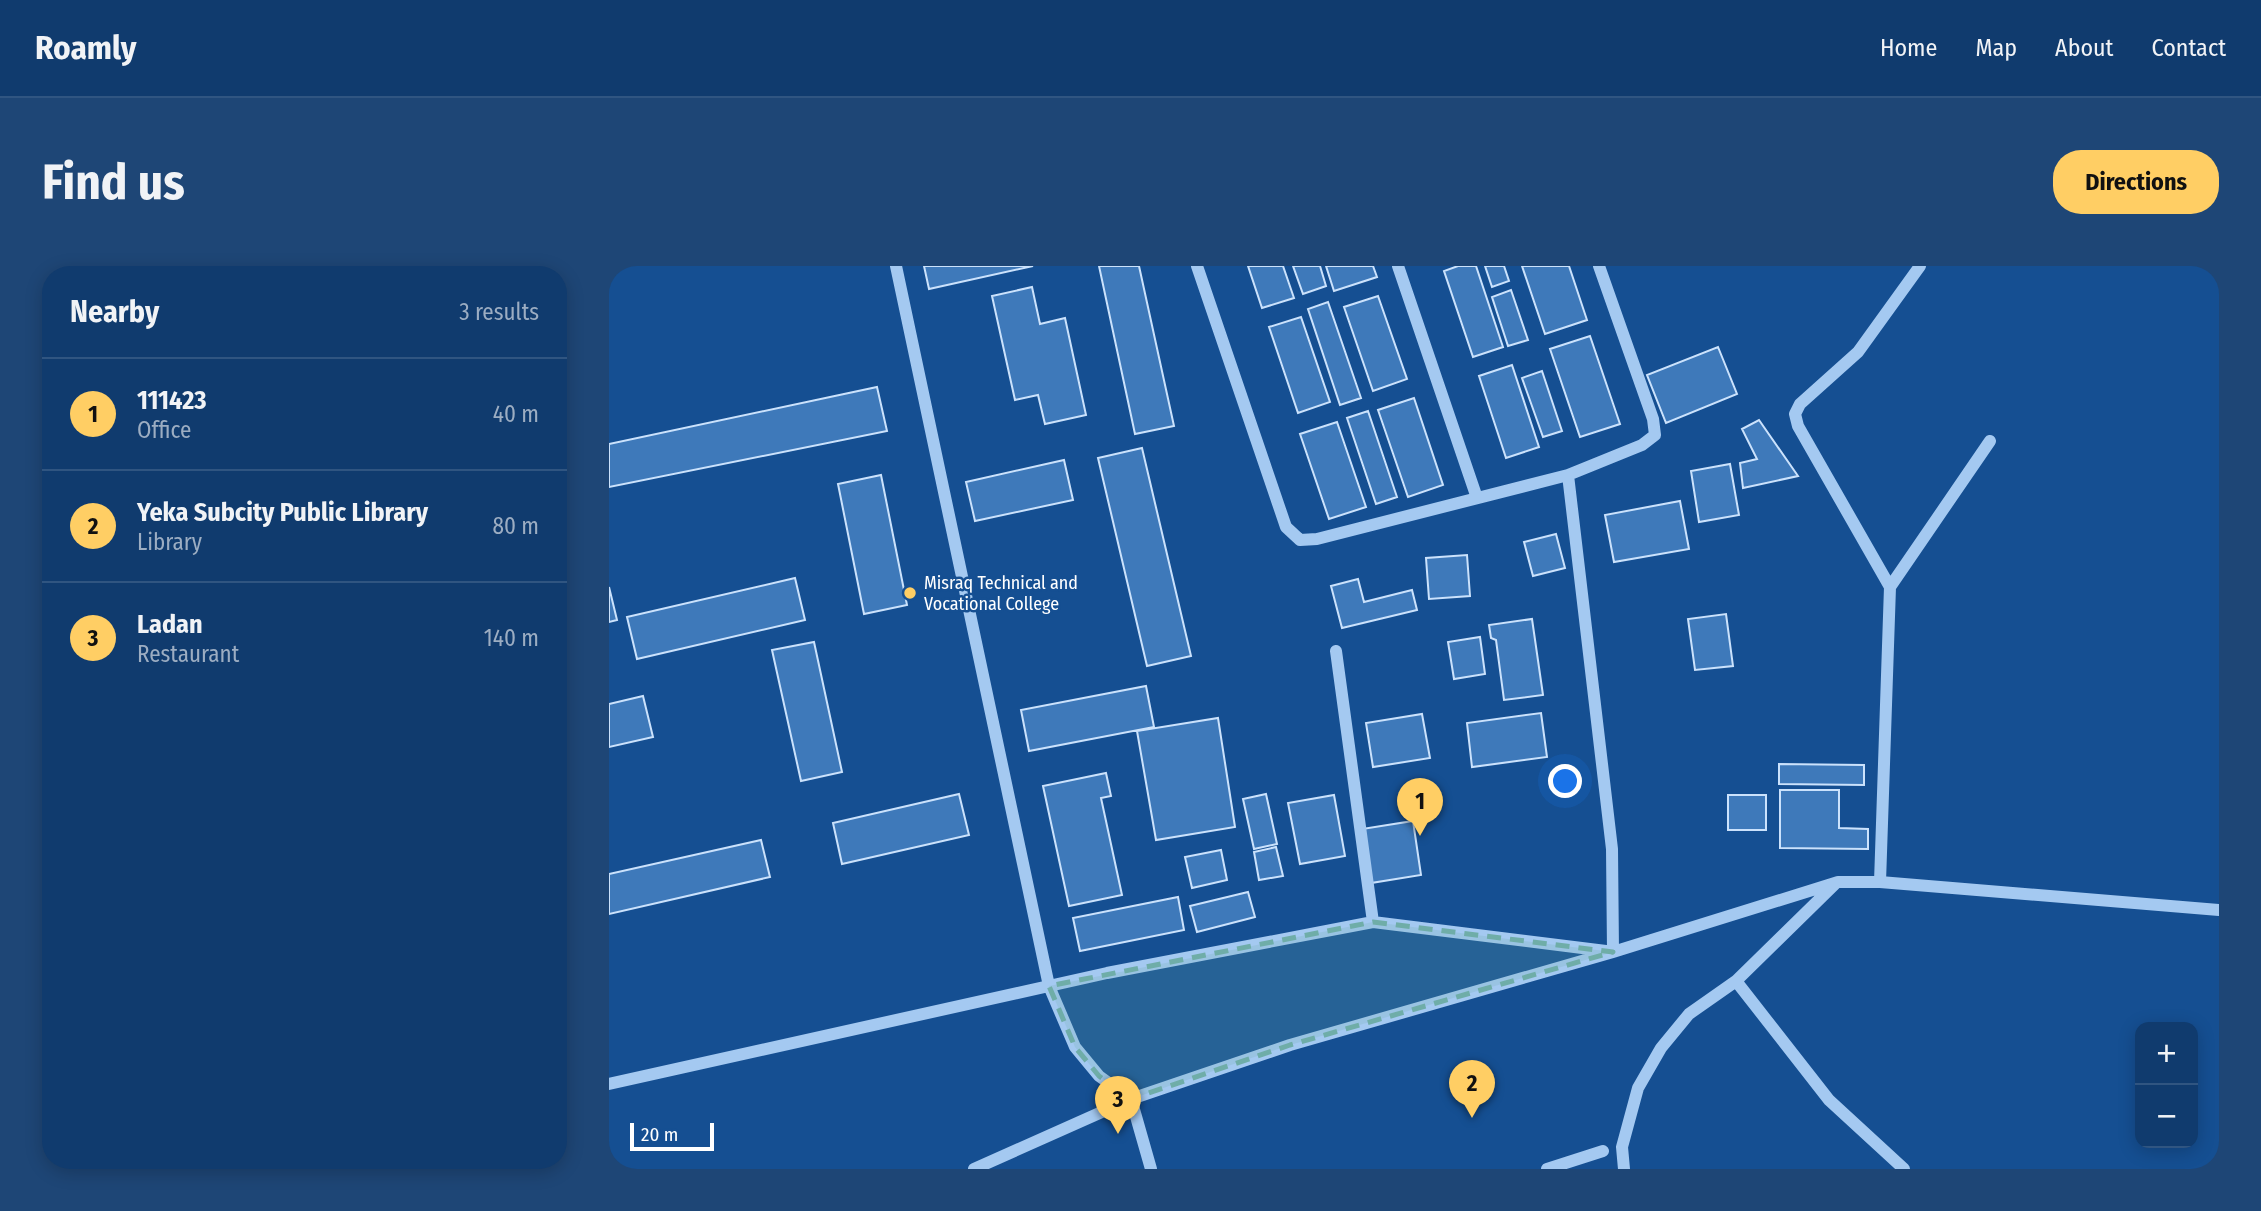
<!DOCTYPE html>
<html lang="en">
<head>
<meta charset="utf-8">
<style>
	body { margin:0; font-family:"Fira Sans Condensed",sans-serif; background:#1e4676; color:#f1f3f6 }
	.controls { position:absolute; right:21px; bottom:21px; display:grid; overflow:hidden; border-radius:14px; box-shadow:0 4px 18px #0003 }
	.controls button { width:63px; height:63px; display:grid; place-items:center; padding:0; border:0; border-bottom:2px solid #305581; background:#103b6e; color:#f1f3f6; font:35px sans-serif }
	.scale { position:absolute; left:21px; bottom:18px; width:84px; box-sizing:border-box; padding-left:7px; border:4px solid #fff; border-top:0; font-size:19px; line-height:24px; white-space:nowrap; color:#fff; -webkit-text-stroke:5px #154f92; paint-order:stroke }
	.you { position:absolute; left:957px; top:516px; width:24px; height:24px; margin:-18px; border:5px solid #fff; border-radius:50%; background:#1a73e8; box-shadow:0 0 0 10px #1a73e833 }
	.badge { display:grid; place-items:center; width:46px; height:46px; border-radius:50%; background:#ffce64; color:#111; font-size:23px; font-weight:700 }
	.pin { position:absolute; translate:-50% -58px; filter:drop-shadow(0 2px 4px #0008) }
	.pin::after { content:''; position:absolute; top:37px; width:24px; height:21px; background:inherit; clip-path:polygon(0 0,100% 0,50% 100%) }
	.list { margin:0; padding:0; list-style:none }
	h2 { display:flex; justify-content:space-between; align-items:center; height:91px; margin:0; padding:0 28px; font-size:30px }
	h2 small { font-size:23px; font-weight:400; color:#9cadc2 }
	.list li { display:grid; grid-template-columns:46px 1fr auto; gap:21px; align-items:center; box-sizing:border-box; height:112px; padding:0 28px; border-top:2px solid #305581 }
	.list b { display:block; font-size:26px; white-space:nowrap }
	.list p { margin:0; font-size:23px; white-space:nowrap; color:#9cadc2 }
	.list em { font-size:23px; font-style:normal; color:#9cadc2 }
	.map { position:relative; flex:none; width:1610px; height:903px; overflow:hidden; border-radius:28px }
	header { display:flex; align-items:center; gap:42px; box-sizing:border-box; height:98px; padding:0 35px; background:#103b6e; border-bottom:2px solid #305581 }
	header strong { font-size:33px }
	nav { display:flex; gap:38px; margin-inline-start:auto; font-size:24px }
	.intro { display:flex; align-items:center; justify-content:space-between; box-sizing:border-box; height:168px; padding:0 42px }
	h1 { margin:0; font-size:49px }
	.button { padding:18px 32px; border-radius:28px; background:#ffce64; color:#111; font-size:24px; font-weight:700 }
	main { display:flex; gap:42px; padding:0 42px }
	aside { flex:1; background:#103b6e; border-radius:28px; box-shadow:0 4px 18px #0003 }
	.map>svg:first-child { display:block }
	.building { fill:#3e79ba; stroke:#cbe2fc; stroke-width:2 }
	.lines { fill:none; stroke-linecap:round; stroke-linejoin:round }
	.minor { stroke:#a4c9f1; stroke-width:12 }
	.marked { fill:#6fada8; fill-opacity:0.2; stroke:#6fada8; stroke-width:5; stroke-dasharray:14 9; stroke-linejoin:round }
	.poi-dot { fill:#ffce64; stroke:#154f92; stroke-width:2.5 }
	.labels { text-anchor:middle; stroke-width:5; stroke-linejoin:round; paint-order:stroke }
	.poi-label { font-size:18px; fill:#fff; stroke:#154f92; text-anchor:start }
</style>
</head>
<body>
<header>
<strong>Roamly</strong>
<nav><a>Home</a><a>Map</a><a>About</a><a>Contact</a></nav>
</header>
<div class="intro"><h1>Find us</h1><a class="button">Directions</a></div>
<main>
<aside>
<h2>Nearby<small>3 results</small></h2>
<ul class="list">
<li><span class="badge">1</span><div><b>111423</b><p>Office</p></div><em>40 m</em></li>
<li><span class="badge">2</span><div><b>Yeka Subcity Public Library</b><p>Library</p></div><em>80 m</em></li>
<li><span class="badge">3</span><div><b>Ladan</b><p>Restaurant</p></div><em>140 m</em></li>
</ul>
</aside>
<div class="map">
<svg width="1610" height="903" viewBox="0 0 1610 903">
	<rect width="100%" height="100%" fill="#154f92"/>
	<!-- building -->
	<path class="building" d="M315,0H424L320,23Z
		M490,0H530L565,160L526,168Z
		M639,0H674L685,32L653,42Z
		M684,0H711L717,20L694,28Z
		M717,0H764L768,11L725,25Z
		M849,0H867L894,81L864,91L835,5Z
		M876,0H895L900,15L883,21Z
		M913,0H960L978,54L936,68Z
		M423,21L431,58L456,52L477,149L436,158L429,129L406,134L383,30Z
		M902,24L919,74L899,80L883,31Z
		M769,30L798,113L764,125L735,41Z
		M719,36L752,132L731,139L699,43Z
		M692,51L721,136L689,147L660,61Z
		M981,70L1011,158L971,171L941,83Z
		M1109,81L1128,128L1057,157L1038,109Z
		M903,99L930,181L897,192L870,110Z
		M933,105L953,165L934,171L913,112Z
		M268,121L278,165L0,221V178Z
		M805,132L834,219L799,231L769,144Z
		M759,145L788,231L767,238L738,152Z
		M1150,154L1189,210L1134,222L1131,197L1148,193L1133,163Z
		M728,156L757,241L720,253L691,168Z
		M533,182L582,390L538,400L489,192Z
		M455,194L464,234L366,255L357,216Z
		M1121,198L1130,249L1090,256L1082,205Z
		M272,209L298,339L255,348L229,218Z
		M1071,235L1080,283L1005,296L996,249Z
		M947,268L956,302L924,310L915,276Z
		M858,289L861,330L820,333L817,292Z
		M186,312L196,354L28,393L18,351Z
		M749,313L755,336L803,324L808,344L733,362L722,320Z
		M0,321L8,354L0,356Z
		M1117,348L1124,400L1086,404L1079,353Z
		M923,353L934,429L895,434L887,374L882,372L880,359Z
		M871,371L876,408L845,413L839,376Z
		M205,376L233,506L192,515L163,384Z
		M537,420L545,461L420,485L412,444Z
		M34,430L44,471L0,481V438Z
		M932,447L938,491L863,501L858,457Z
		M813,448L821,492L764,501L757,457Z
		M609,452L626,561L547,574L528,465Z
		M1170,498L1255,499V519L1170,518Z
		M497,507L502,530L492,532L513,629L460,640L434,520Z
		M1171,524H1230V562L1259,563V583L1171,582Z
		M350,528L360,569L233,598L224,557Z
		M657,528L668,578L645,583L634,533Z
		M725,529L736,590L691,598L679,537Z
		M1119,529H1157V564H1119Z
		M804,555L812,609L762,617L753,563Z
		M152,574L161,611L0,648V608Z
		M667,581L674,610L650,614L645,586Z
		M612,584L618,614L583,622L576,591Z
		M639,626L646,651L588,666L581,640Z
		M569,631L575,664L471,685L464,652Z"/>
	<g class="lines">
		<!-- minor -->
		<path class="minor" d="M287,0L440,720L466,781L490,810L522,833L542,903
			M588,0L677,261L691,274L708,273L959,209
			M789,0L868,232
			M990,0L1044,153L1046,169L1033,179L959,209L1003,583L1004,686
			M1281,321L1381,175
			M727,385L764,656
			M1271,616L1281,321L1189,160L1186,148L1191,138L1249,86L1311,0
			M1226,618L1127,715L1220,834L1295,903
			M0,818L498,707L764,656L997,685
			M365,903L522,833L681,779L1004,686L1229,616H1271L1610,644
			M938,903L994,885
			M1015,903L1013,881L1029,822L1052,782L1080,748L1127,715"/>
	</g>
	<!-- marked area -->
	<path class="marked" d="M764,656L1004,686L681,779L522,833L490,810L466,781L440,720Z"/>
	<!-- markers -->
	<circle class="poi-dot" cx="301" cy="327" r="7"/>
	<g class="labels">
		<!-- poi labels -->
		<g class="poi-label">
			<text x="315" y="323">Misraq Technical and<tspan x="315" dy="21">Vocational College</tspan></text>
		</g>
	</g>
</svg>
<div class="controls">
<button>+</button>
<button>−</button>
</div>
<div class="scale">20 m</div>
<div class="you"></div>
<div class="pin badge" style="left:811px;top:570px">1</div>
<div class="pin badge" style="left:863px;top:852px">2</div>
<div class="pin badge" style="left:509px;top:868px">3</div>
</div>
</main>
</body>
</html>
